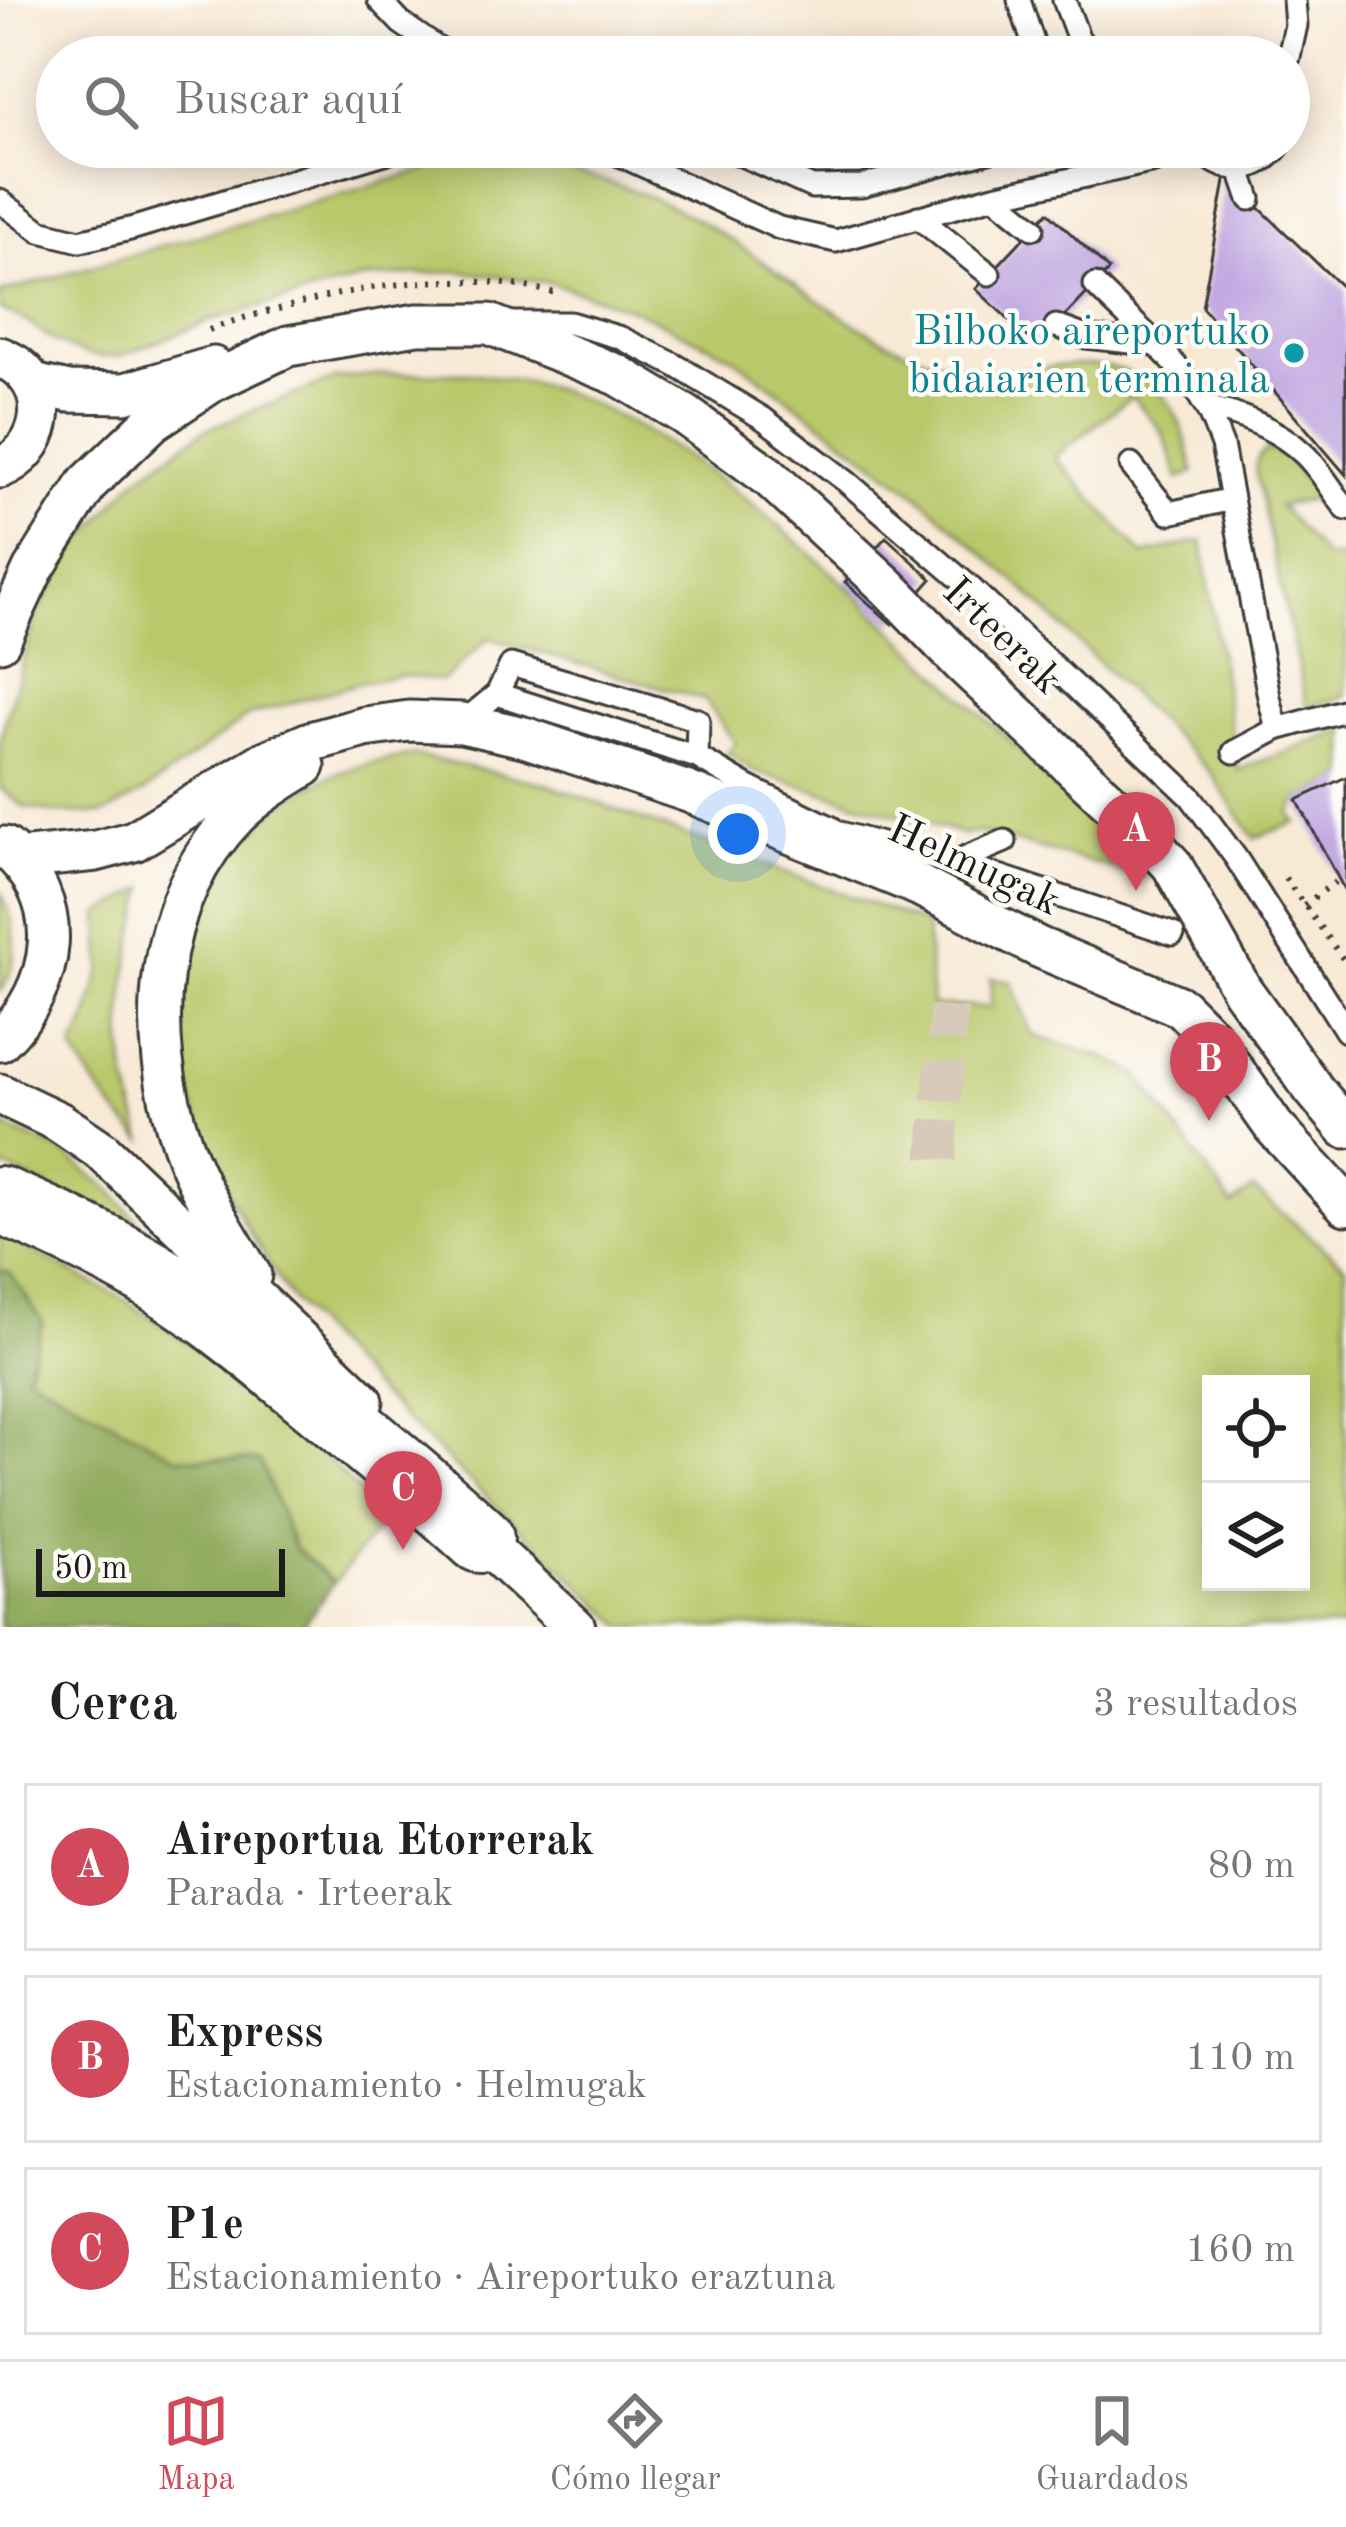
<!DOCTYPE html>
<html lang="es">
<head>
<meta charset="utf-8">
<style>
	body { margin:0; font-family:"Old Standard TT",serif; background:#f6f6f6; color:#222 }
	.controls { position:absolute; right:36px; bottom:36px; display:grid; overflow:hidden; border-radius:0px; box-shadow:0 6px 30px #0003 }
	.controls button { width:108px; height:108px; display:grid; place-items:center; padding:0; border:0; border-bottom:3px solid #e0e0e0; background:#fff; color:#222; font:60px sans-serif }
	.scale { position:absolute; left:36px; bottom:30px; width:249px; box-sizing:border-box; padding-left:12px; border:6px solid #1c1c1c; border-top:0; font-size:33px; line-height:42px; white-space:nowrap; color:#1c1c1c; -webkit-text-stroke:9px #fdfcf7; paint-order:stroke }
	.you { position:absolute; left:738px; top:834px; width:42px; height:42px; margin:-30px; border:9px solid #fff; border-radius:50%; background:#1a73e8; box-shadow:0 0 0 18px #1a73e833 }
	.badge { display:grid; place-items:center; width:78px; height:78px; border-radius:50%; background:#d1495b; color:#fff; font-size:39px; font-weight:700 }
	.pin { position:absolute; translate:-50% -99px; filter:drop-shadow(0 3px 6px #0008) }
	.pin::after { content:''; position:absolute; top:63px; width:42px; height:36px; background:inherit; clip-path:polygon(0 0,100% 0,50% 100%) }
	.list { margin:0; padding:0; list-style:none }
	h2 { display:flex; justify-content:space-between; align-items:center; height:156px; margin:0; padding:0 48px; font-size:51px }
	h2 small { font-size:39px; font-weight:400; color:#767676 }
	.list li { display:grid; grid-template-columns:78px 1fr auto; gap:36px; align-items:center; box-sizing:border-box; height:168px; margin:0 24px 24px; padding:0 24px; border:3px solid #e0e0e0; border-radius:0px }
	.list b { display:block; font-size:45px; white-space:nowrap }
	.list p { margin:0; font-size:39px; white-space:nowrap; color:#767676 }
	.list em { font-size:39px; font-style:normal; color:#767676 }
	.icon { flex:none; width:66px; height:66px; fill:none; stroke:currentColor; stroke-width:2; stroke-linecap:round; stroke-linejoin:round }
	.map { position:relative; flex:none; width:1346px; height:1627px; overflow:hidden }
	.search { position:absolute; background:#fff; box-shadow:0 6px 30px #0003; left:36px; right:36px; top:36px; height:132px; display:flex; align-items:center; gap:30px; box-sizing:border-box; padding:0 42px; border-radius:66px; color:#767676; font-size:45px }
	.sheet { height:732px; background:#fff }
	nav { display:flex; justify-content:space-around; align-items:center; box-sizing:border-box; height:168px; border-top:3px solid #e0e0e0; background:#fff; font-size:33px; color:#767676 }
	nav a { display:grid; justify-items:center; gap:6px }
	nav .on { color:#d1495b }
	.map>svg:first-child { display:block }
	.green { fill:#b9c86a; stroke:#6a7243; stroke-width:3; fill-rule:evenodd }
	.forest { fill:#92ac5e; stroke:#57643d; stroke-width:3 }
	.building { fill:#c3aae2 }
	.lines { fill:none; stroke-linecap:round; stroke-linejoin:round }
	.minor-tunnel { stroke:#d7cab9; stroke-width:39; stroke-dasharray:39 20; stroke-linecap:butt }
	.service-casing { stroke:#3d3b38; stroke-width:27 }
	.minor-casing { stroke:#3d3b38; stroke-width:45 }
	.trunk-casing { stroke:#3d3b38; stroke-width:72 }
	.path { stroke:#3d3b38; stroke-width:6; stroke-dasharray:3 9; stroke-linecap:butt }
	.service { stroke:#fff; stroke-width:21 }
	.minor { stroke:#fff; stroke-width:39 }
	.trunk { stroke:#fff; stroke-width:66 }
	.culture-dot { fill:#0f9aa8; stroke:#fdfcf7; stroke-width:4.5 }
	.labels { text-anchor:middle; stroke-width:9; stroke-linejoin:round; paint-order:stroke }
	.culture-label { font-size:42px; fill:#0d838f; stroke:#fdfcf7; text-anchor:end }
	.street-label { font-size:42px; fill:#1c1c1c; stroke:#fdfcf7 }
</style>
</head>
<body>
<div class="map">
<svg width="1346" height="1627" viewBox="0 0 1346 1627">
	<rect width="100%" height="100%" fill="#fdfcf7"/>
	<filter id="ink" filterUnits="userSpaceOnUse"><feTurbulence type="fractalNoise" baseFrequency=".00833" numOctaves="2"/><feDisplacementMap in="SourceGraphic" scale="24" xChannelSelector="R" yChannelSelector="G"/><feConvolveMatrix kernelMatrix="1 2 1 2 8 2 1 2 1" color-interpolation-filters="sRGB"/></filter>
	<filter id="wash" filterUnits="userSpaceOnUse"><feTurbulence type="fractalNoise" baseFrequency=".004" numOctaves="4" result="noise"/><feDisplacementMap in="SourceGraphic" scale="48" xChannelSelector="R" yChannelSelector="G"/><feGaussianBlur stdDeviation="2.7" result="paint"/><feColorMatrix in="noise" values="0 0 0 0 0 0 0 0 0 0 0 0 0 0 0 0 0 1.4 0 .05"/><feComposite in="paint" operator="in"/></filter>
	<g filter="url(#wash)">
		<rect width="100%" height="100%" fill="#f8e9d5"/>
		<!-- green -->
		<path class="green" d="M499,157C584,173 649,188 723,235C784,274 860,337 927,358C948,365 977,371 999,371C1048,369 1098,354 1143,379C1177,399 1186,437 1194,472L1179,479L1163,433L1132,396L1055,457L1143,555L1202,540L1237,770L1346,730V777L1297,800L1291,815L1297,822L1254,838L1210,772L1029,594L918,495L733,357L635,310L552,283L456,271L363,279L214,319L121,356L103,357L81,353L54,341L26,321L0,309V293L460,160Z
			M470,373C505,378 543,383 576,397C721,458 832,572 943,678C1012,743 1081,806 1144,877L979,832L964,835L755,772L727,753L735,743L705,700L489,638L443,681L401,675L356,684L249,715L146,791L104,814L56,813L24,807L0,788V738L37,613L75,549L135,480L204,430L335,379L383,374Z
			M1266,450L1277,451L1284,455L1319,498L1279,506L1326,558L1338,557L1346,566V696L1307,708L1256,474C1255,463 1257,457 1266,450Z
			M413,755L546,784L926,924L932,1006L991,1007V978L1011,982L1032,1035L1111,1060L1138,1075L1232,1205L1253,1189L1346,1266V1627H624C569,1575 514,1523 459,1471C402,1417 344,1363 294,1302C281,1286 271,1267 260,1249C213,1174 179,1092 179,1003C179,976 189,948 196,923C213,866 264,809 318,782C348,767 380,760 413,755ZM1211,1384H1301V1582H1211Z
			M146,888C131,947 117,1006 125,1066C128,1091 137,1116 143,1140C114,1113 92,1084 73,1049L85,1026L102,968L100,914Z
			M0,891C17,923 22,961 0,992Z
			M0,1125L61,1151L112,1191L154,1242L78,1201L0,1165Z
			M0,1234L127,1301L220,1365L296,1427L385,1519L334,1583L294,1548L260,1461L176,1457L26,1374L11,1274L0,1270Z"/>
		<!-- forest -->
		<path class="forest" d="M0,1270L10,1273L43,1322L27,1374L176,1457L260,1461L294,1548L334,1583L304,1623L307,1627H0Z"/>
		<g id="blocks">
			<!-- building -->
			<path class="building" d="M1226,176L1346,291V475L1202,307Z
				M1048,212L1109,270L1037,346L976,289Z
				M886,537L932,579L892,624L845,582Z
				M1346,777V893L1297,800Z"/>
		</g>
	</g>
	<g filter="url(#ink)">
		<use href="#blocks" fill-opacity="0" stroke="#3d3b38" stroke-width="3"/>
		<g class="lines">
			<!-- minor-tunnel -->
			<path class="minor-tunnel" d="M937,1159L949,1007"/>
			<defs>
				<path id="service" d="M379,0L401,23L450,57
					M1019,0L1038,57
					M1064,0L1078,37L1091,57
					M1289,57L1296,25L1294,0
					M591,147L613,152L779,228L836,241L994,196L1201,151
					M724,147L812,187L862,186L1003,147
					M1199,147C1220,176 1256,175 1278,147
					M1240,170L1250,199
					M994,196L1033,228
					M0,201L40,231L80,241L134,228L405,147
					M918,217L989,274
					M1095,285C1133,324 1180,360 1207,409C1213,420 1217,433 1222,445L1269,697L1277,729
					M512,323H570L621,338L675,365L764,419L847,482L972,589L1191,797L1236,858L1346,1031
					M1056,326L1086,337L1157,345
					M1206,407C1240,414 1278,429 1304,454C1320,469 1333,492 1346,509
					M1131,465L1169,513L1232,499
					M497,694L511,665L698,720L697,757
					M462,723L497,694L697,757L748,787L832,828
					M1234,752L1277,729L1346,710
					M818,827L996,875L1173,934
					M952,863L1005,841"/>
				<path id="minor" d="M0,357C6,360 12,362 17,366C55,395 42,452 0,468
					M33,384L69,392L125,393L213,367
					M0,641L33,570L88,483L153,421L212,382L288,346L417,324H489L618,375L685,415L768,476L887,586L962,663L1139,829L1172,865L1242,990L1314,1090L1346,1128
					M19,859L96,851L134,841L264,762L310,742L365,727L409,721L462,723L524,737L688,792L920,886L1038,947L1181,1007L1210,1036L1274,1127L1346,1205
					M0,1041C57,986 70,902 5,847
					M0,1094L59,1122L102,1151L363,1401
					M251,1275C226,1233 198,1190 182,1144C144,1035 153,901 237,815C256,796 282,780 305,766
					M469,1521L480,1539L575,1627"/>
				<path id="trunk" d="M0,1200C65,1227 130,1258 188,1298C236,1331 281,1370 326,1407C378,1450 430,1493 480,1539"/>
			</defs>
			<!-- service casing -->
			<use href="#service" class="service-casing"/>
			<!-- minor casing -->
			<use href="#minor" class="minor-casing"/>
			<!-- trunk casing -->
			<use href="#trunk" class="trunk-casing"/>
			<!-- path -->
			<path class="path" d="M209,330C235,319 263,313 290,306C381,281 467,271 560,294
				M1285,878L1346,963
				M1304,905L1338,880"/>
			<!-- service -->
			<use href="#service" class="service"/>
			<!-- minor -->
			<use href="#minor" class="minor"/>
			<!-- trunk -->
			<use href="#trunk" class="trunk"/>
		</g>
	</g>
	<!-- markers -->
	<circle class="culture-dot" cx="1294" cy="353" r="12"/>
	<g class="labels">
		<!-- culture labels -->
		<g class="culture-label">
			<text x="1270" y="344">Bilboko aireportuko<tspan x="1270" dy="48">bidaiarien terminala</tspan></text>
		</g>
		<!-- street labels -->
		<g class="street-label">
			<text transform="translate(1004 634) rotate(44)" y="15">Irteerak</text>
			<text transform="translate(975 863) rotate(25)" y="15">Helmugak</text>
		</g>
	</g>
</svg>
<div class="controls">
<button><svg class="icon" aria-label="locate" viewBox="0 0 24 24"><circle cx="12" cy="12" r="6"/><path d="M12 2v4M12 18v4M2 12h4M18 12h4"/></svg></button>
<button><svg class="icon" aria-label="layers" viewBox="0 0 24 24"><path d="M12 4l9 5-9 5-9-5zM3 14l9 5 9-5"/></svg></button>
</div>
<div class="scale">50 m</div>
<div class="you"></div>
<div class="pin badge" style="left:1136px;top:891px">A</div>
<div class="pin badge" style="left:1209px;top:1121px">B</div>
<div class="pin badge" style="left:403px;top:1550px">C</div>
<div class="search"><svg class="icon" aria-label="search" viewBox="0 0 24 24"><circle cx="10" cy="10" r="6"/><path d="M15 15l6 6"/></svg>Buscar aquí</div>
</div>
<section class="sheet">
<h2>Cerca<small>3 resultados</small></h2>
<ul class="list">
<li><span class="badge">A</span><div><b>Aireportua Etorrerak</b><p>Parada · Irteerak</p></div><em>80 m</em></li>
<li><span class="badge">B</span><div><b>Express</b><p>Estacionamiento · Helmugak</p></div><em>110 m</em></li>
<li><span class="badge">C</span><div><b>P1e</b><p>Estacionamiento · Aireportuko eraztuna</p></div><em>160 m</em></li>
</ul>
</section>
<nav>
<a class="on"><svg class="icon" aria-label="map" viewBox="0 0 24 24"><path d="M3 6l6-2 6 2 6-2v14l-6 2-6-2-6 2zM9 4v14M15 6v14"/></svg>Mapa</a>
<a><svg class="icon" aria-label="directions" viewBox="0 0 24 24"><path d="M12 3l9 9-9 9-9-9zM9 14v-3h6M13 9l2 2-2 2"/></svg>Cómo llegar</a>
<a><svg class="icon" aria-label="saved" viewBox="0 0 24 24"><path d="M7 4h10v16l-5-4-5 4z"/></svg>Guardados</a>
</nav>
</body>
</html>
